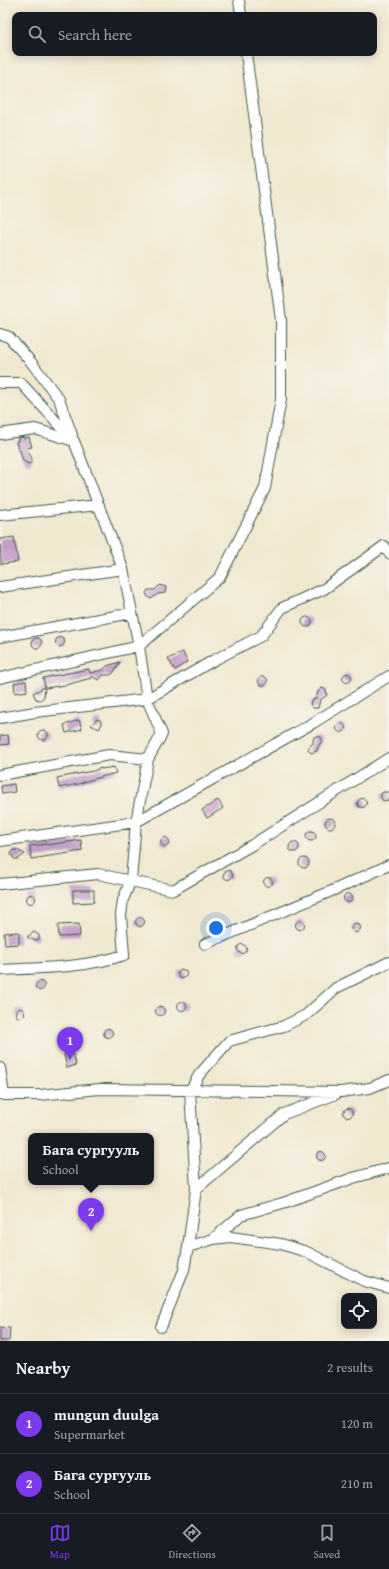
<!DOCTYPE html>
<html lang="en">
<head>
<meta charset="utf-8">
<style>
	body { margin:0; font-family:"Gentium Book Plus",serif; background:#20242c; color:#f1f3f6 }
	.controls { position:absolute; right:12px; bottom:12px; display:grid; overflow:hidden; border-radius:8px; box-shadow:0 2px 10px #0003 }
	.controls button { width:36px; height:36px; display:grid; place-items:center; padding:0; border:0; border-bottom:1px solid #363941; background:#171b24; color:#f1f3f6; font:20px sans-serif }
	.you { position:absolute; left:216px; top:928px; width:14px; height:14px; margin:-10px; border:3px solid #fff; border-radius:50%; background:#1a73e8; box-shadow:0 0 0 6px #1a73e833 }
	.badge { display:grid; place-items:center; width:26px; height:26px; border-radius:50%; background:#7c3aed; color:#fff; font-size:13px; font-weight:700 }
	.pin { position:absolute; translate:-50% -33px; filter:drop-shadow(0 1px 2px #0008) }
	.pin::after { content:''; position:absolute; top:21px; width:14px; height:12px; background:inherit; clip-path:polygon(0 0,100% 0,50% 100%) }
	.popup { position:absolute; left:28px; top:1133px; width:126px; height:52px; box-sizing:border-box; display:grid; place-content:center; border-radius:8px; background:#171b24; filter:drop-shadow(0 1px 3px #0005); font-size:13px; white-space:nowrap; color:#9ea1a6 }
	.popup b { font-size:15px; color:#f1f3f6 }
	.popup::after { content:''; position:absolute; left:50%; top:100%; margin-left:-8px; border:8px solid transparent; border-top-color:#171b24 }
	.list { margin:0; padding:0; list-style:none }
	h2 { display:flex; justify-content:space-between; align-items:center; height:52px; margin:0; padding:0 16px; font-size:17px }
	h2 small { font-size:13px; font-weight:400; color:#9ea1a6 }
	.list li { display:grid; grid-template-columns:26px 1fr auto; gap:12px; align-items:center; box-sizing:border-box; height:60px; padding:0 16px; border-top:1px solid #363941 }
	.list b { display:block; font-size:15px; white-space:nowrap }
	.list p { margin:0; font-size:13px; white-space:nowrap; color:#9ea1a6 }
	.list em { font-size:13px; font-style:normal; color:#9ea1a6 }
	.icon { flex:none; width:22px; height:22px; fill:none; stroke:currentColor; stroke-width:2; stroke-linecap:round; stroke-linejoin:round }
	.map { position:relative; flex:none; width:389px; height:1341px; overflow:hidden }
	.search { position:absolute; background:#171b24; box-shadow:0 2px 10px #0003; left:12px; right:12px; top:12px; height:44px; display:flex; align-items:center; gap:10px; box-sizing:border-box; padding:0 14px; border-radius:8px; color:#9ea1a6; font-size:15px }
	.sheet { height:172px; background:#171b24 }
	nav { display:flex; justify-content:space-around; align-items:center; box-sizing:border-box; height:56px; border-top:1px solid #363941; background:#171b24; font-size:11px; color:#9ea1a6 }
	nav a { display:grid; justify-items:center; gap:2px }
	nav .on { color:#7c3aed }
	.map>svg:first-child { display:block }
	.building { fill:#c39dca }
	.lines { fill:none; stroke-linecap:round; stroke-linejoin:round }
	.street-casing { stroke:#3e574b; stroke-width:12 }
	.street { stroke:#fff; stroke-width:10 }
</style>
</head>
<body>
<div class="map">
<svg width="389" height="1341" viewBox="0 0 389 1341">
	<rect width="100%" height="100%" fill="#f7f3e8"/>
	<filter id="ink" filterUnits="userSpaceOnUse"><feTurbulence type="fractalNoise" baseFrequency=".025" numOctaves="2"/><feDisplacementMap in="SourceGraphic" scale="8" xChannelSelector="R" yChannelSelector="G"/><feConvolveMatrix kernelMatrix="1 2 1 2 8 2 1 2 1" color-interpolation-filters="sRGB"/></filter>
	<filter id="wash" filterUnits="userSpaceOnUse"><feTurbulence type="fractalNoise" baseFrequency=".012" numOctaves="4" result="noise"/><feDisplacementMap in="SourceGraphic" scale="16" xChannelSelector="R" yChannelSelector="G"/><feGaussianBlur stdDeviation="0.9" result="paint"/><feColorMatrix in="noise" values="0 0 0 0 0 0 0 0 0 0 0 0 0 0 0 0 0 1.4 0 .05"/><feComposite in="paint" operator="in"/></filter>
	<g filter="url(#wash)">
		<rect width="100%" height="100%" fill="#f1e8d0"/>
		<g id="blocks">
			<!-- building -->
			<path class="building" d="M23,437L24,439L29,437L32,447L27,448L32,459L31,463L28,464L23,461L20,450L19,451L16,442L18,441V438Z
				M14,537L18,562L1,564L0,539Z
				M160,585L166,587L165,593L158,594L151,599L148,597L146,593L148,590H155Z
				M302 622a5 5 0 1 1 10 0a5 5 0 1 1-10 0Z
				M55.5 642a4.5 4.5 0 1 1 9 0a4.5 4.5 0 1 1-9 0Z
				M32 643a5 5 0 1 1 10 0a5 5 0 1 1-10 0Z
				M183,652L187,662L175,670L168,659Z
				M120,662L113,673L110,675H103L99,680L91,676V678L66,685L45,688L44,697L40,700L36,699L33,693L45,687L43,678L89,669L90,673L103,670L107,666Z
				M342.5 678a4.5 4.5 0 1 1 9 0a4.5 4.5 0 1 1-9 0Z
				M258.5 681a4.5 4.5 0 1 1 9 0a4.5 4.5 0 1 1-9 0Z
				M26,681L27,691L15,693L14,683Z
				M322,688L326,690L327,695L320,700L318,708H313L311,706L310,702L316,698L318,692Z
				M97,719L100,720L102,724L99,729L91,725Z
				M79,720L82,729L66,733L64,725Z
				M336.5 728a4.5 4.5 0 1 1 9 0a4.5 4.5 0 1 1-9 0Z
				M38 735a5 5 0 1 1 10 0a5 5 0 1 1-10 0Z
				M8,735L9,744L0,745V736Z
				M317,736L321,737L322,741L318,747L317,751L311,753L308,750L309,747L313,743L314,737Z
				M114,767L116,773L83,782V783L59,788L57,778L93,771L101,768V769Z
				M14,784L15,792L2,794L1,786Z
				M383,792H389V800L383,801L381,798V794Z
				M357.5 803a4.5 4.5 0 1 1 9 0a4.5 4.5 0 1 1-9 0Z
				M218,800L223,808L207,818L202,810Z
				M325 823a5 5 0 1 1 10 0a5 5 0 1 1-10 0Z
				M306 836a5 5 0 1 1 10 0a5 5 0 1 1-10 0Z
				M160.5 842a4.5 4.5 0 1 1 9 0a4.5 4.5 0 1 1-9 0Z
				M81,840L82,851L31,859L30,846L47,844L48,845Z
				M289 847a5 5 0 1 1 10 0a5 5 0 1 1-10 0Z
				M13,850H17L25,854L18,859H14L11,854Z
				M299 863a5 5 0 1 1 10 0a5 5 0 1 1-10 0Z
				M223.5 875a4.5 4.5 0 1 1 9 0a4.5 4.5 0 1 1-9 0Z
				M263.5 882a4.5 4.5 0 1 1 9 0a4.5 4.5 0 1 1-9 0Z
				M73,890H94V902L73,903Z
				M343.5 898a4.5 4.5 0 1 1 9 0a4.5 4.5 0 1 1-9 0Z
				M26.5 899a4.5 4.5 0 1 1 9 0a4.5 4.5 0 1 1-9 0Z
				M135.5 922a4.5 4.5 0 1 1 9 0a4.5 4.5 0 1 1-9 0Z
				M295.5 925a4.5 4.5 0 1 1 9 0a4.5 4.5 0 1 1-9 0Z
				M351.5 928a4.5 4.5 0 1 1 9 0a4.5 4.5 0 1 1-9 0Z
				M79,924L80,936L59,937L58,925Z
				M19,932V944L5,945L4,933Z
				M34,932L39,935V939L36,941L27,937Z
				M237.5 949a4.5 4.5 0 1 1 9 0a4.5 4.5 0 1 1-9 0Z
				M177.5 974a4.5 4.5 0 1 1 9 0a4.5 4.5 0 1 1-9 0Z
				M35.5 986a4.5 4.5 0 1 1 9 0a4.5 4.5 0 1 1-9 0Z
				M177.5 1006a4.5 4.5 0 1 1 9 0a4.5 4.5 0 1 1-9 0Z
				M155.5 1011a4.5 4.5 0 1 1 9 0a4.5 4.5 0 1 1-9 0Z
				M15.5 1013a4.5 4.5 0 1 1 9 0a4.5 4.5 0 1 1-9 0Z
				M103.5 1033a4.5 4.5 0 1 1 9 0a4.5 4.5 0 1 1-9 0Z
				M73,1052L76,1065L67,1068L64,1054Z
				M343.5 1113a4.5 4.5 0 1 1 9 0a4.5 4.5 0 1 1-9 0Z
				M316.5 1156a4.5 4.5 0 1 1 9 0a4.5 4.5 0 1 1-9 0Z
				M0,1327L10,1328L9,1341H0Z"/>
		</g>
	</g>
	<g filter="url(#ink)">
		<use href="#blocks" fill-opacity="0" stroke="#3e574b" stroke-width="1"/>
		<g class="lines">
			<defs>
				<path id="street" d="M239,0L241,15
					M0,334L9,337L31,362L59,399L72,435
					M0,383H21L74,441L123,569L139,646L147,699L162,734L148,759L136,822L131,880L123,900L121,915L124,955C85,968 41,968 0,970
					M0,434L35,429L74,441
					M0,515L99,505
					M0,587L123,569
					M0,637L132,613
					M0,678L139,646L220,577L265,488L281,399V320L246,53
					M0,718L35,712L147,699L214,660L261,636L282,608L324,589L384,546L389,553
					M0,775L109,755L148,759
					M0,841L136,822L313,723L389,676
					M0,884L98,874L173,890L252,845L389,758
					M205,944L334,890L389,865
					M0,1068L4,1095
					M0,1094L4,1095H40L99,1089L341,1092L370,1088L389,1080
					M196,1189L284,1114L336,1094
					M213,1239L231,1237L281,1244L307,1252L364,1281L389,1288
					M188,1247L213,1239L241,1215L286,1202L353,1178L389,1168
					M161,1327L184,1270L188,1247L196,1189L190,1091L199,1075L229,1041L284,1026L306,1015L336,988L389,962"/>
			</defs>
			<!-- street casing -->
			<use href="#street" class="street-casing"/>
			<!-- street -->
			<use href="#street" class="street"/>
		</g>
	</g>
</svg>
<div class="controls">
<button><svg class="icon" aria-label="locate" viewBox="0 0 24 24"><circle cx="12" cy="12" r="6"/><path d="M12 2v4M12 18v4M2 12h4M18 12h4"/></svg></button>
</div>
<div class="you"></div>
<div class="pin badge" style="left:70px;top:1060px">1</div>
<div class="pin badge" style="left:91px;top:1231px">2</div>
<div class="popup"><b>Бага сургууль</b>School</div>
<div class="search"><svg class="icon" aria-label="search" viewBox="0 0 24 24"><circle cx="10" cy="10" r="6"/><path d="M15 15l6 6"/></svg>Search here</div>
</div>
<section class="sheet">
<h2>Nearby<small>2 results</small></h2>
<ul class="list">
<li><span class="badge">1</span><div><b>mungun duulga</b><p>Supermarket</p></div><em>120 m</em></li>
<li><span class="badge">2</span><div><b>Бага сургууль</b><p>School</p></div><em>210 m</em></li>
</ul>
</section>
<nav>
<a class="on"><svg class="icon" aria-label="map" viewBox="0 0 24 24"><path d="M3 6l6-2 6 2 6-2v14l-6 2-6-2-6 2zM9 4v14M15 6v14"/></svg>Map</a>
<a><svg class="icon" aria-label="directions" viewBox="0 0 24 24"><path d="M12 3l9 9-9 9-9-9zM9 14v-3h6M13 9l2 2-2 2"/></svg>Directions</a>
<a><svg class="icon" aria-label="saved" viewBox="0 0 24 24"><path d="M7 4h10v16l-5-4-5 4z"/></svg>Saved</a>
</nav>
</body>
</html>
